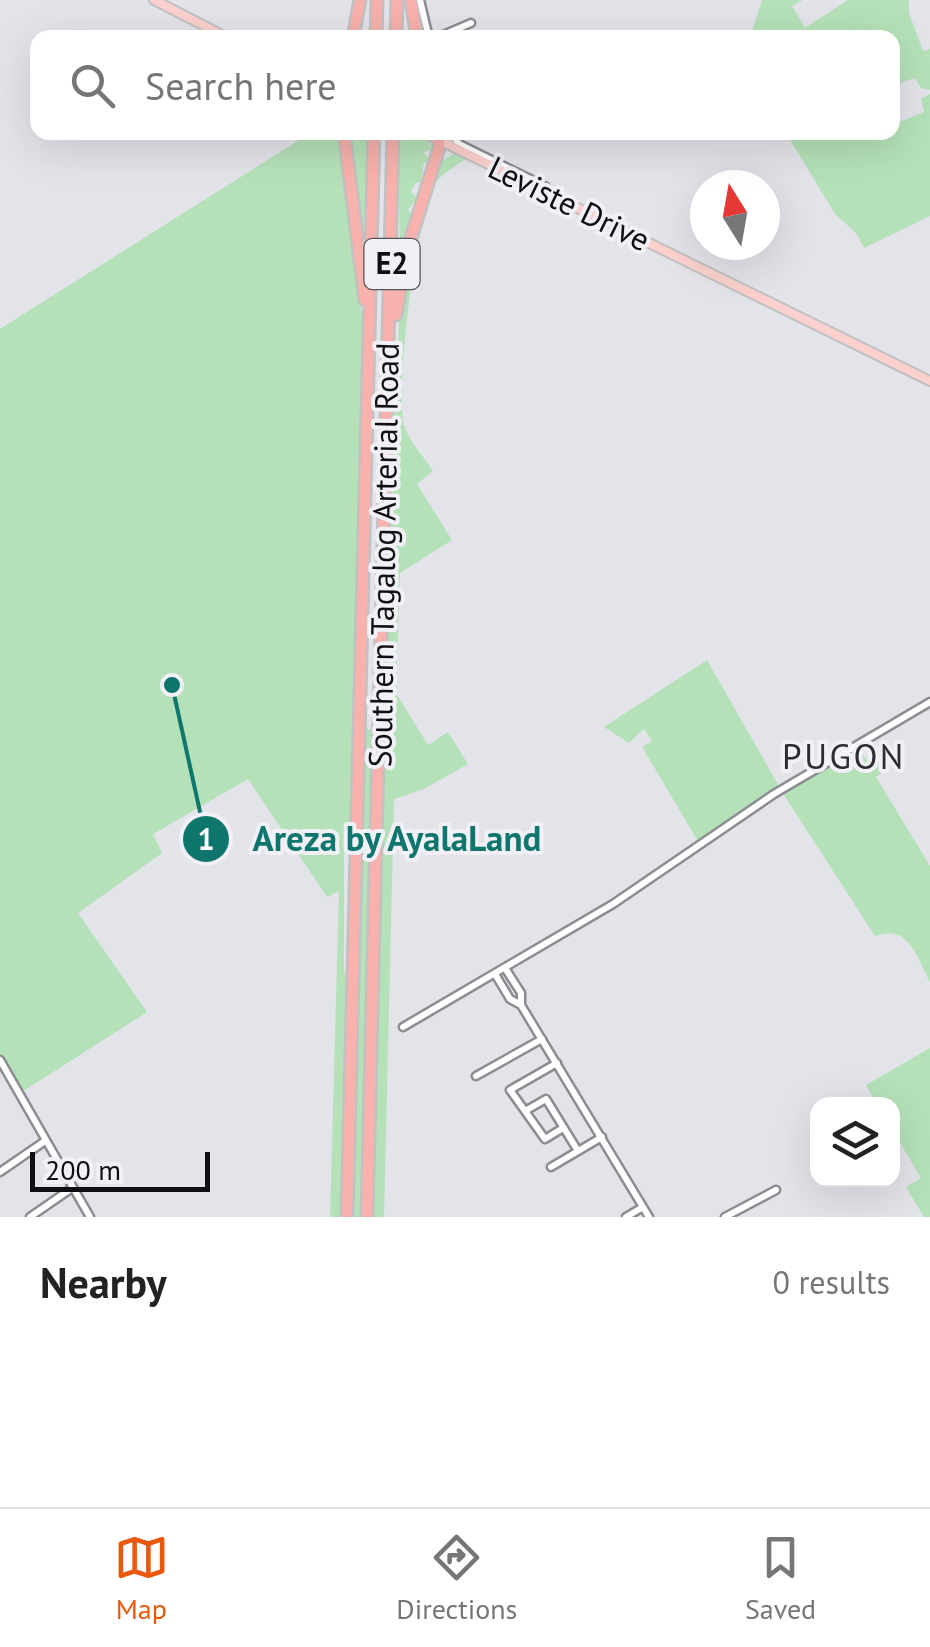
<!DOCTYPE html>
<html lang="en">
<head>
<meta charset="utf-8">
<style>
	body { margin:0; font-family:"PT Sans",sans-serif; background:#f6f6f6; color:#222 }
	.controls { position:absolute; right:30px; bottom:30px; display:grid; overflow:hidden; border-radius:20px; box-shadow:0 10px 40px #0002 }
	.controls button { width:90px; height:90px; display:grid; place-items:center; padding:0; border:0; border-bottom:2px solid #e0e0e0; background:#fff; color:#222; font:50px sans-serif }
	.compass { position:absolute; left:690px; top:170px; width:90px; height:90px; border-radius:50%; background:#fff; box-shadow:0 10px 40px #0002; rotate:349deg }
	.scale { position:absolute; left:30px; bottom:25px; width:180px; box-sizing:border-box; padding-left:10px; border:5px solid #101013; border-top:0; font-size:28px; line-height:35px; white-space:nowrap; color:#101013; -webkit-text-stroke:8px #f1f0f7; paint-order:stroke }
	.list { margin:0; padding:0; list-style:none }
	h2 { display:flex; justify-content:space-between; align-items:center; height:130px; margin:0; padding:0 40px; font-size:42px }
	h2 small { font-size:32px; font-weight:400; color:#767676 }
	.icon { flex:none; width:55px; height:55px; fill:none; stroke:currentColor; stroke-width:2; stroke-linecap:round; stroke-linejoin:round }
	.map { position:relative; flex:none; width:930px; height:1217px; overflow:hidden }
	.search { position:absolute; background:#fff; box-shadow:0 10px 40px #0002; left:30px; right:30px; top:30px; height:110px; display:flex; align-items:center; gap:25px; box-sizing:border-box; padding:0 35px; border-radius:20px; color:#767676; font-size:38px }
	.sheet { height:290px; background:#fff }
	nav { display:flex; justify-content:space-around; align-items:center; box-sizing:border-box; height:140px; border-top:2px solid #e0e0e0; background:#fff; font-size:28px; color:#767676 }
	nav a { display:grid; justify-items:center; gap:5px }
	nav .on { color:#ea580c }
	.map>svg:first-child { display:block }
	.green { fill:#b5e1b8 }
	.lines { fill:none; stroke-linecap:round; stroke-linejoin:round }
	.minor-casing { stroke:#8c8c92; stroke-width:11 }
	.major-casing { stroke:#c1c1c2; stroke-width:12 }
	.highway-casing { stroke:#c1c1c2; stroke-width:15 }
	.minor { stroke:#fff; stroke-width:6 }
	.major { stroke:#fbd0cd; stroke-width:8 }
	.highway { stroke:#f8b1ac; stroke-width:10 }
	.labels { text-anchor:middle; stroke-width:8; stroke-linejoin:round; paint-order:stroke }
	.shield { fill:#f1f0f7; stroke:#545357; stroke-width:2.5 }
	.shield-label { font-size:30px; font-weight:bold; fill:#101013 }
	.street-label { font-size:32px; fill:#101013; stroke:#f1f0f7 }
	.neighbourhood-label { font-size:35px; letter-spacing:2.5px; fill:#2c2c31; stroke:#f1f0f7 }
	.leader { fill:none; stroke:#0f766e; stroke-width:4 }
	.callout-dot { fill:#0f766e; stroke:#f1f0f7; stroke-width:4 }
	.mark-label { font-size:30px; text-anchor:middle; font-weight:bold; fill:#fff }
	.callout-label { font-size:35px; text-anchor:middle; font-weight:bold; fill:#0f766e; stroke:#f1f0f7; stroke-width:8; stroke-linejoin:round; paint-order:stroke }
</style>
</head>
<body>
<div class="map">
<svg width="930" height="1217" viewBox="0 0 930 1217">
	<rect width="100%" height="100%" fill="#e3e3ea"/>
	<!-- green -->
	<path class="green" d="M762,0H803L792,6L805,28L848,0H909V13L923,51L930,49V90L921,88L915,78L893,85L892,38L750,37Z
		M930,94V216L864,248L856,233L835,214L786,133H864L888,138L893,116L902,121L924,112L921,99Z
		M310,133H340L363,322L354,812L344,856V969L349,1001L343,1217H330L339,891L327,897L248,779L153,834L162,853L78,913L147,1012L22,1092L0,1056V329Z
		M347,133H369L368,291L360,233L365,232L359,224Z
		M398,133H414L430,142L432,150L423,152L430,159L428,165L424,162L421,182L415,183L411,192L417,197L408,210L412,214L400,263Z
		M455,153L468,158C459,164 444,172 437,181C416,211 395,388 404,425C408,440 425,458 433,471L417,484L452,540L400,573L396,693L428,745L448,732L468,764L424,789L394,799L384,1217H371L389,514L399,322L410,255L439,163Z
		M707,660L780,788L698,841L642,747L652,741L644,729L629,743L604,727Z
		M365,729L376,730L363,1217H352Z
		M859,749L869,764L881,758L888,769L876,777L930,866V982C917,958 909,923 875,936L782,792Z
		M930,1048V1217H924L906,1187L921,1178L893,1131L892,1104H877L866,1085Z"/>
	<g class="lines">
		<defs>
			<path id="minor" d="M420,0L429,38
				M436,38L471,23
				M451,132L459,144L546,187L550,194
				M505,968L521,993V1005
				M495,974L510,999L521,1005L649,1217
				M403,1027L613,904L774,794L930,702
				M0,1060L90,1217
				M557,1063L510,1090L545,1139L563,1128
				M476,1076L542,1039
				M525,1111L546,1099L578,1151
				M551,1167L602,1137
				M0,1172L45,1141
				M30,1217L72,1188
				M626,1217L643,1207
				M725,1217L776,1190"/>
			<path id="major" d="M154,0L228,38
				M423,132L930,381"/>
			<path id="highway" d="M411,0L417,38
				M353,38L360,0
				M376,38L377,0
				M396,38L397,0
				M344,132L365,300
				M396,315L406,254L439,148L438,132
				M347,1217L374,132
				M367,1217L393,132"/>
		</defs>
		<!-- minor casing -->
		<use href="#minor" class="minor-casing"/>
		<!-- major casing -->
		<use href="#major" class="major-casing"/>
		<!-- highway casing -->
		<use href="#highway" class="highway-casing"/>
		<!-- minor -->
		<use href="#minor" class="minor"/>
		<!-- major -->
		<use href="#major" class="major"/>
		<!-- highway -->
		<use href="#highway" class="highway"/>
	</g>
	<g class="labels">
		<!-- shield labels -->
		<rect class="shield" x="364.5" y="239" width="55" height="50" rx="8"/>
		<g class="shield-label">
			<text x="392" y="274">E2</text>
		</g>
		<!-- street labels -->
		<g class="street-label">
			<text transform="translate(569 204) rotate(26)" y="11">Leviste Drive</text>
			<text transform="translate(384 555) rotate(-89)" y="11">Southern Tagalog Arterial Road</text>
		</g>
		<!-- neighbourhood labels -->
		<g class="neighbourhood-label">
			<text x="844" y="769">PUGON</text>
		</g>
	</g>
	<!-- callouts -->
	<path class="leader" d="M172 685L206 839"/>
	<g class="callout-dot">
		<circle cx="172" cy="685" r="10"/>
		<circle cx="206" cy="839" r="25"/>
	</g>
	<g class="mark-label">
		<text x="206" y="850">1</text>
	</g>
	<g class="callout-label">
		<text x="397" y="851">Areza by AyalaLand</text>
	</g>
</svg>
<div class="controls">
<button><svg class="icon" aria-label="layers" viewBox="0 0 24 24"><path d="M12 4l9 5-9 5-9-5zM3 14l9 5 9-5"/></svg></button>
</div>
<svg class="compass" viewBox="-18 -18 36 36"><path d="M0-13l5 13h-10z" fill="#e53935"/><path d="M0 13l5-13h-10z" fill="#767676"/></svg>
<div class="scale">200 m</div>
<div class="search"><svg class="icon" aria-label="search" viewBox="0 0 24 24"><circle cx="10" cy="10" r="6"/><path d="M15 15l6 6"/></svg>Search here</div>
</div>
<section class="sheet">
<h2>Nearby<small>0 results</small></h2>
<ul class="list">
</ul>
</section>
<nav>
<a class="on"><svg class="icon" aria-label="map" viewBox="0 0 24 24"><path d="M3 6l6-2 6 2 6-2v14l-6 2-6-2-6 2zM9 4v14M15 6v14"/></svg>Map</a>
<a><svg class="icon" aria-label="directions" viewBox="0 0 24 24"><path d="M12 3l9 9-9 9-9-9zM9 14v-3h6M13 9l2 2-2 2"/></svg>Directions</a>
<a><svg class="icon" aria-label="saved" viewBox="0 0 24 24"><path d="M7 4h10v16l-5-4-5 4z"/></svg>Saved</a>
</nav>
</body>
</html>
